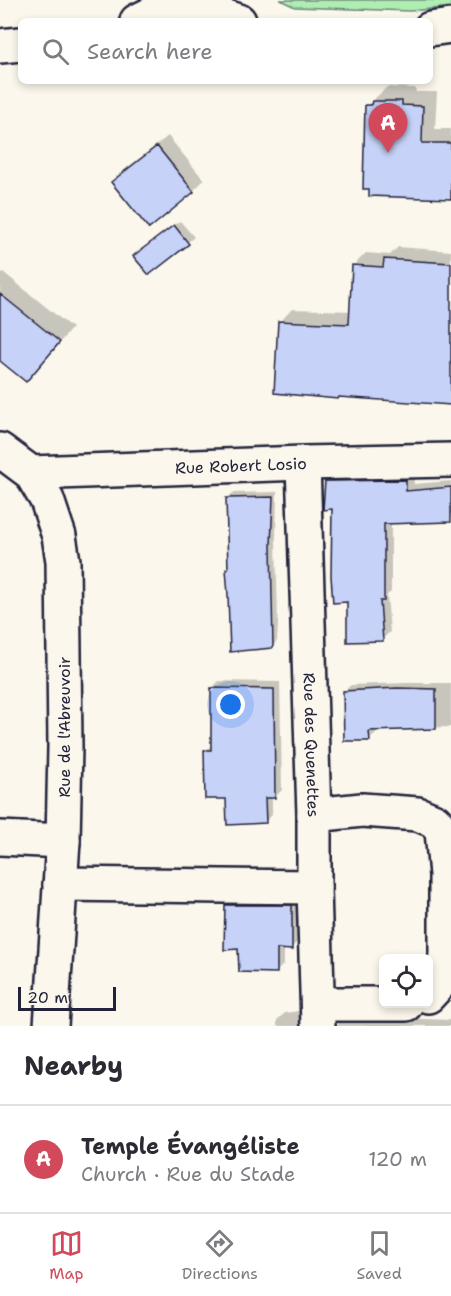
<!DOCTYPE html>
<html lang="en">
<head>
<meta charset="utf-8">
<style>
	body { margin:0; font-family:"Shantell Sans",sans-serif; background:#f7f7f7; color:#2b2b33 }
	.controls { position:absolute; right:18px; bottom:18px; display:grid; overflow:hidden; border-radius:9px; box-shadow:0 3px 9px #0003 }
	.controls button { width:54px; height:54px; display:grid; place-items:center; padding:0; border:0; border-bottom:2px solid #e1e1e2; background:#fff; color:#2b2b33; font:30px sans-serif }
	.scale { position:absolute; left:18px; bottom:15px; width:98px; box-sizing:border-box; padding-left:6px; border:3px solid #22223b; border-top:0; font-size:16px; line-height:21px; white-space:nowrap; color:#22223b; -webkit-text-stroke:4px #fbf7ec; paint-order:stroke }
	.you { position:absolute; left:231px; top:705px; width:21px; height:21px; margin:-15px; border:4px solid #fff; border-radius:50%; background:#1a73e8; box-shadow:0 0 0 9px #1a73e833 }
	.badge { display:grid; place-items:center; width:39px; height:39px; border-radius:50%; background:#d1495b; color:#fff; font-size:20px; font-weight:700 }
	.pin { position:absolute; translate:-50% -50px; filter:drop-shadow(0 2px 3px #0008) }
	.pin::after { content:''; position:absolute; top:32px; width:21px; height:18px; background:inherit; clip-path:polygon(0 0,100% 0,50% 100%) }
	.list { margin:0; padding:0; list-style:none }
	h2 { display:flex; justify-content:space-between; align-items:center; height:78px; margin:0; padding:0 24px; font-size:26px }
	h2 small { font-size:20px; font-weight:400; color:#7c7c81 }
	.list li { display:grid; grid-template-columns:39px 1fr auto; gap:18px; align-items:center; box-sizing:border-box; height:108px; padding:0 24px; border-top:2px solid #e1e1e2 }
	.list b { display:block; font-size:22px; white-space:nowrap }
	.list p { margin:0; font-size:20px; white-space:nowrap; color:#7c7c81 }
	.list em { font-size:20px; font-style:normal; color:#7c7c81 }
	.icon { flex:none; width:33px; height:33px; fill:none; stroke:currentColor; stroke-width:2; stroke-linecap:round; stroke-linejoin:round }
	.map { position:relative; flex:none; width:451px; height:1026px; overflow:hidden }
	.search { position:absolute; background:#fff; box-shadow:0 3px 9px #0003; left:18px; right:18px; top:18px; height:66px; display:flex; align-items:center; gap:15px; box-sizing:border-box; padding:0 21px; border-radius:9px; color:#7c7c81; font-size:22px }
	.sheet { height:186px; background:#fff }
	nav { display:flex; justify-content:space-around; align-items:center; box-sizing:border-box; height:84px; border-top:2px solid #e1e1e2; background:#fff; font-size:16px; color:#7c7c81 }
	nav a { display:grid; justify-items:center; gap:3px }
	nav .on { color:#d1495b }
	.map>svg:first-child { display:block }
	.green { fill:#afedb3; stroke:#688877; stroke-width:1.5 }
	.shadow { fill:#0003 }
	.building { fill:#c7d2f9; stroke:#22223b; stroke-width:1.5 }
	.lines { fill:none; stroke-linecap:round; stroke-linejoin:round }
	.minor-casing { stroke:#22223b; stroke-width:38 }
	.minor { stroke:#fbf7ec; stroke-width:33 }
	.labels { text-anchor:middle; stroke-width:6; stroke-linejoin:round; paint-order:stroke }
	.street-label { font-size:16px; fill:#22223b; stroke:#fbf7ec }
</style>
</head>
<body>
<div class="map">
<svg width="451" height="1026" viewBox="0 0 451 1026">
	<rect width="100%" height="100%" fill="#fbf7ec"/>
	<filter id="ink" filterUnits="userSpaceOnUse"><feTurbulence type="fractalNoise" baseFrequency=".0167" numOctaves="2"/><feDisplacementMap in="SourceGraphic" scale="12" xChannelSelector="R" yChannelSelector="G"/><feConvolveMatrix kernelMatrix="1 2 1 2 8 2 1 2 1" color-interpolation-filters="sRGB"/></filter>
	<g filter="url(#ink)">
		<!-- green -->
		<path class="green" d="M280,0H451V7L410,11L295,7Z"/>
		<!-- shadow -->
		<path class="shadow" d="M387,87L415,88L416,92H437L435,129H451V197L367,106Z
			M168,136L204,180L193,191L113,182L123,171Z
			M180,221L194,237L150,273L140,251Z
			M398,247L451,251V404L280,322L292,309L351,311L353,266L366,253L390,255Z
			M3,272L72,328L39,367L26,380L0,359V275Z
			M413,472L414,484L451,481V520L391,522V592L387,595L390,632L382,639L348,601L333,507L326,482L334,474Z
			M277,492L276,539L278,625L277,641L272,647L227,570L229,568L227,498L233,493Z
			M219,681L280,682L282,790L275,797H272V815L265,822L227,798L206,751L212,744V688Z
			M405,683H451V727L376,729V733L369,739L344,691L351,685Z
			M233,898L298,899V941L291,948H284V964L276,972L240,947L226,905Z
			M306,1010L308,1026H277V1020L285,1013Z
			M346,1016L451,1020V1026H338V1023Z"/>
		<!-- building -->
		<path class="building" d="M372,101H402V105L423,106L422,143H451V199L369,196V189H363L365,105H371Z
			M157,146L194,192L149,229L111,182Z
			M174,225L189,244L149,275L133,256Z
			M384,259L451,263V405L339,397L338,399L274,393L278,321L349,324L352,265L383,267Z
			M0,294L60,342L26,382L0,361Z
			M406,480V491L451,487V522L384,524V601H380L383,641L347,642V602L333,603L331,576L332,509L323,510L325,481Z
			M273,497L271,545L273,647L272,648L230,652L228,595L226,569H228L226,498Z
			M211,688L274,689L275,798H265L266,823L227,825L226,799H205L204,750H211Z
			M397,688L436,689V729L369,731L370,741H344L343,691Z
			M225,905H292V950L277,949V973L239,972L238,949L224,950Z"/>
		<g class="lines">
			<defs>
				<g id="minor">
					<path d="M173,0L239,21"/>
					<path d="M137,21L176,2"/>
					<path d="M430,29L451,26"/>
					<path d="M0,46L21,44"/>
					<path d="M0,450L31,473L47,500L59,536L63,561L65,747L63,841L51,1026"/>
					<path id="s1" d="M303,463L314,815V887L318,1026"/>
					<path id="s2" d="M31,473L303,463L451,460"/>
					<path d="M314,815L362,810L418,814L435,821L442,831L446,875V955L441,982L428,996"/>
					<path d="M0,838L63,841"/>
					<path d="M60,884L314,887"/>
					<path d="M318,1004H406"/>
				</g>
			</defs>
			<!-- minor casing -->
			<use href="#minor" class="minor-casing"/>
			<!-- minor -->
			<use href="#minor" class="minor"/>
		</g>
	</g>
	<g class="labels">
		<!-- street labels -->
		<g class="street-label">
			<text dy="6" stroke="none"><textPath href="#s2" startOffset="210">Rue Robert Losio</textPath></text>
			<text transform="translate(64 727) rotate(-90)" y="6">Rue de l'Abreuvoir</text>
			<text dy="6" stroke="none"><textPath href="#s1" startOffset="282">Rue des Quenettes</textPath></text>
		</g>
	</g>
</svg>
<div class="controls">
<button><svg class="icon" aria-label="locate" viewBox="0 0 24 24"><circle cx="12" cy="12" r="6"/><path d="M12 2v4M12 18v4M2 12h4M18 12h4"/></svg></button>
</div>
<div class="scale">20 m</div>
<div class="you"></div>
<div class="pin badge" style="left:388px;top:153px">A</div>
<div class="search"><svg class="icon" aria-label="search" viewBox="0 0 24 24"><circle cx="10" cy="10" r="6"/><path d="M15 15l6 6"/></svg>Search here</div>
</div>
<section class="sheet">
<h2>Nearby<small></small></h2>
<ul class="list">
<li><span class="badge">A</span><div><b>Temple Évangéliste</b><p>Church · Rue du Stade</p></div><em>120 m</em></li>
</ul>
</section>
<nav>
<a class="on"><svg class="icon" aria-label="map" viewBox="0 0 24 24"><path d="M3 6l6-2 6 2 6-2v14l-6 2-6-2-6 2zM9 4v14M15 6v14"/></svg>Map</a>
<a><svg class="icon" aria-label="directions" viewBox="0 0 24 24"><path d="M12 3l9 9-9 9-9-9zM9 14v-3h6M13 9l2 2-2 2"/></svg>Directions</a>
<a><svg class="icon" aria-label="saved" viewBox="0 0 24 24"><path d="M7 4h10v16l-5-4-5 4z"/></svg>Saved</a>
</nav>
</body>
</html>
